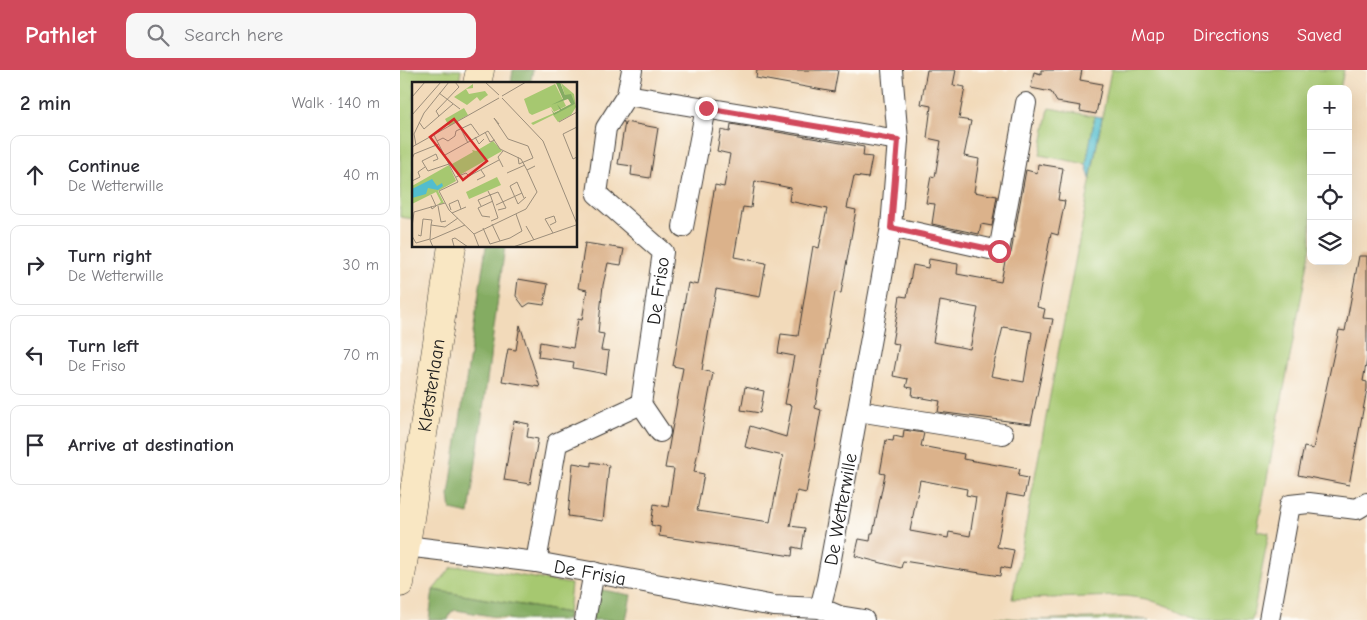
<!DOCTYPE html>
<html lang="en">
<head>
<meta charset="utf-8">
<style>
	body { margin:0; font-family:"Comic Neue",sans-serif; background:#f7f7f7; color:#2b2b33 }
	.controls { position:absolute; right:15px; top:15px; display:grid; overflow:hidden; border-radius:10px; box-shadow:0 5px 20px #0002 }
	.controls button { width:45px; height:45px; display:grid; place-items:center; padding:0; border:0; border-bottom:1px solid #e1e1e2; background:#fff; color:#2b2b33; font:25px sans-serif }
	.stop { position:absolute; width:15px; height:15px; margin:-11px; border:4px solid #d1495b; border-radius:50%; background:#fff }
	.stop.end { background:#d1495b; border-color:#fff; box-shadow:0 1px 5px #0008 }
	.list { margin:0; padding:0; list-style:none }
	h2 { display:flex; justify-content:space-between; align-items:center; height:65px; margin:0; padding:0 20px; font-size:21px }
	h2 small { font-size:16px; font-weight:400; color:#7c7c81 }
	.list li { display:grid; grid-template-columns:32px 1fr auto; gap:15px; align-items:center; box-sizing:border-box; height:80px; margin:0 10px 10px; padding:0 10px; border:1px solid #e1e1e2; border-radius:10px }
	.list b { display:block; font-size:19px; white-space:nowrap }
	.list p { margin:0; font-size:16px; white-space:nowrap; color:#7c7c81 }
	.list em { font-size:16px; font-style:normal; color:#7c7c81 }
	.icon { flex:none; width:28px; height:28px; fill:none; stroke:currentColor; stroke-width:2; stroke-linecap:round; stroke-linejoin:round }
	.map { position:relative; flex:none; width:967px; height:550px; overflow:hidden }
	header { display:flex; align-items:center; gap:30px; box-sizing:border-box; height:70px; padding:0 25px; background:#d1495b; color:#fff }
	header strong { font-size:24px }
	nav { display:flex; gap:28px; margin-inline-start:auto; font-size:18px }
	.search { width:350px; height:45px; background:#f7f7f7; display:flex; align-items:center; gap:12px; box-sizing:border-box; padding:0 18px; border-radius:10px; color:#7c7c81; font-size:19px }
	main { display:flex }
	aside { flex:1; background:#fff }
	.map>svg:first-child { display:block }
	.green { fill:#a6c870; stroke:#617246 }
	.forest { fill:#84ac62; stroke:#50643f }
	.water { fill:#52bdce; stroke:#376c75 }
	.building { fill:#dbb28b; fill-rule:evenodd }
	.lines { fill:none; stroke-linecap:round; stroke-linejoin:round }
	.minor-casing { stroke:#3c3834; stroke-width:22 }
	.secondary-casing { stroke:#3c3834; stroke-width:29 }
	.minor { stroke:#fff; stroke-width:20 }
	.secondary { stroke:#f9e7c3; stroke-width:28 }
	.route { stroke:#d1495b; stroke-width:6 }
	.labels { text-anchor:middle; stroke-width:4; stroke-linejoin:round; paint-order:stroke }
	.street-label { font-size:19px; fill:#1c1c1c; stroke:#fdfcf7 }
	.inset-road { fill:none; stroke:#9c8e7b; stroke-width:1 }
	.view { fill:#d62828; fill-opacity:0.15; stroke:#d62828; stroke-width:2.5 }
	.inset-edge { fill:none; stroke:#1c1c1c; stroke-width:2.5 }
</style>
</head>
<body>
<header>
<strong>Pathlet</strong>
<div class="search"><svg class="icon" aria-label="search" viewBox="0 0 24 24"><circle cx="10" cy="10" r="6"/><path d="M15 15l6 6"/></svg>Search here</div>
<nav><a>Map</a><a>Directions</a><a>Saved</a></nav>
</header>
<main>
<aside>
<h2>2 min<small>Walk · 140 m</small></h2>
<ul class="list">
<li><svg class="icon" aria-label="ahead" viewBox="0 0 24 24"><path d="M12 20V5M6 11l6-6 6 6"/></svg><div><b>Continue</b><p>De Wetterwille</p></div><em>40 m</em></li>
<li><svg class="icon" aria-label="right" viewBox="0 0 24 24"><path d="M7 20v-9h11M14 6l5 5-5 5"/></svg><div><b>Turn right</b><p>De Wetterwille</p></div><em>30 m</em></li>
<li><svg class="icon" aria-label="left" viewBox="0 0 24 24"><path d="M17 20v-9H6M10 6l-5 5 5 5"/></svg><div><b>Turn left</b><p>De Friso</p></div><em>70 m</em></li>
<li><svg class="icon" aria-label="arrive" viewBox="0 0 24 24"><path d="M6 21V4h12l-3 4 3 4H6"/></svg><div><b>Arrive at destination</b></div></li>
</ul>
</aside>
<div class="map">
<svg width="967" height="550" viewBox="0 0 967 550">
	<rect width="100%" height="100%" fill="#fdfcf7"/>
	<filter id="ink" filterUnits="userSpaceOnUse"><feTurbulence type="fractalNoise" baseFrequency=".02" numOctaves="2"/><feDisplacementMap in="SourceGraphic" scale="10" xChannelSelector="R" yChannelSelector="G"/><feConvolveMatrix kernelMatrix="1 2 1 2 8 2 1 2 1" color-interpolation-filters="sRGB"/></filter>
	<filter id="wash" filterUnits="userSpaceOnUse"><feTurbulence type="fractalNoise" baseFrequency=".0096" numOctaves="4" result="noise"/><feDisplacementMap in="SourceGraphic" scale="20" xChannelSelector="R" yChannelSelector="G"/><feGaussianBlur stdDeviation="1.12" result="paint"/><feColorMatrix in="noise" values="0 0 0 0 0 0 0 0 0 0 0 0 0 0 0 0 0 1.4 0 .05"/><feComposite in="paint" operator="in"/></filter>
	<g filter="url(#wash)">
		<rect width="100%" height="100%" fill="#f2daba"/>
		<!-- green -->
		<path class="green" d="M0,0H61L59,14H14V149L0,147Z
			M711,0H944L940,19H911V176L857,461L869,463L852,550H795L770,537L747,529L725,526L612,529Z
			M649,38L695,46L686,94L640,85Z
			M61,496L171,514L168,543L33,520L51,498Z
			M594,547L632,550L719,547L749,550H594Z"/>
		<!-- forest -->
		<path class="forest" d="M113,0H133L130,14H111Z
			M86,176H105L69,444L51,440L49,425Z
			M197,519L231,525L226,550H192Z
			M33,520L168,543L167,550H114L56,540L51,542L48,550H29Z"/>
		<!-- water -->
		<path class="water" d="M695,46L702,47L690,109L686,94Z"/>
		<g id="blocks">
			<!-- building -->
			<path class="building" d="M357,0H438L434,22L356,8Z
				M527,0H556L553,15L565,17L559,49L571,51L564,86L579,89L574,122L597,126L592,156L581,154L579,164L532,154L535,134L526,133L531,106L535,107L541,71L527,68L531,36L521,34Z
				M641,0H682L680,10L702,14L696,44L680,41L681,36L657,32L651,22L631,18L634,2L641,4Z
				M225,52L258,58L250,108L231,105L232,96L218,94Z
				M331,54L464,77L463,86L472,87L468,108L454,106L447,138L456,140L441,223L435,222L415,338L421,340L406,423L397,421L390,456L405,458L402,479L393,477L392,486L259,466L260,457L251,455L254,434L268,437L274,399L265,398L283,298L273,296L288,213L298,215L315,115L324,117L330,84L317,81L321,60L330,62ZM355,111L391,118L389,131L427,139L419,178L413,176L398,266L381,264L378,283L394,286L385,334L392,335L386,367L350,356L345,377L383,386L370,452L297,441L304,404L294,402L313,303L302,300L316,219L360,227L366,193L334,187L343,137L351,138Z
				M638,94L663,98L658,130L665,131L658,165L651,163L637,237L645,239L643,248L653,249L631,354L538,342L540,331L512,326L513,318L506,317L508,309L493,306L499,274L492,273L500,226L507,227L513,195L528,198L529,189L558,194L557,204L601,212L605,191L611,183L626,100L637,103ZM540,231L578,238L570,279L533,272ZM603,257L632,262L624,312L591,306Z
				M185,173L224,179L221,195L208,193L203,215L198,263L204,264L201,280L209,281L206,304L173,298L174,292L138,287L140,272L173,278L178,249L182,250L187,220L178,218Z
				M959,186H967V289L963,311L967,312V319L949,415L898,405L904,377L913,379L939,260L945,261Z
				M118,209L148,214L144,235L130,233L124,237L116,226Z
				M120,255L140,317L102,311L108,279L116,280Z
				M345,317L364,321L360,343L341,340Z
				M114,351L129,354L127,367L138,369L130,414L104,410Z
				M504,360L524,363L521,376L564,384L563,389L620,399L618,406L628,408L624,427L607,424L597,477L614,480L610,499L601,497L600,506L503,491L501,498L455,486L459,469L470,471L471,463H473L485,404L480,403L486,370L493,371L494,366L503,368ZM520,410L567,419L566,425L576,427L570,466L549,462L548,468L510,461Z
				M191,392L209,395L203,451L168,446L173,393L191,396Z"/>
		</g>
	</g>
	<g filter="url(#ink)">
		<use href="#blocks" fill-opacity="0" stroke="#3c3834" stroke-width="1"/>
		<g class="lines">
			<defs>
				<g id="minor">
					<path d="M227,25L498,70"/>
					<path d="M283,157L306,38"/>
					<path d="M491,157L599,181L626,33"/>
					<path d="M241,334L260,362"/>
					<path d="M458,341L603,364"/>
					<path id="s1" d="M6,476L136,492L374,536L420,538L439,546L464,550"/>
					<path id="s2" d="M136,492L157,373L241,334L263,182L197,124L206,58L227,25L232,0"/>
					<path id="s3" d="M420,538L427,511L491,157L498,70L492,0"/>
					<path d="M185,550L194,502"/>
					<path d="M869,550L890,435L909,433L957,439L967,433"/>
				</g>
				<g id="secondary">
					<path d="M77,14L80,0"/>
					<path id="s4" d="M0,513L52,176"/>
				</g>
			</defs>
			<!-- minor casing -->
			<use href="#minor" class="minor-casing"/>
			<!-- secondary casing -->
			<use href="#secondary" class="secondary-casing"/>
			<!-- minor -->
			<use href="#minor" class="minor"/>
			<!-- secondary -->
			<use href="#secondary" class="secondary"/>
		</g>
	</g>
	<g class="lines" filter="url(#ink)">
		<!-- route -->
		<path class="route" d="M306,38L498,70L491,158L599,181"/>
	</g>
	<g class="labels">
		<!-- street labels -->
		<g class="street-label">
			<text dy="7" stroke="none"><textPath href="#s2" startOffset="328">De Friso</textPath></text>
			<text dy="7" stroke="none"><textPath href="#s4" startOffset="200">Kletsterlaan</textPath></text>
			<text dy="7" stroke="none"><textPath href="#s3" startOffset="101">De Wetterwille</textPath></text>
			<text dy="7" stroke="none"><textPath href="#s1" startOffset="186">De Frisia</textPath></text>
		</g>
	</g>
	<!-- overview -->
	<g transform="translate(12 12)">
		<rect width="165" height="165" fill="#f2daba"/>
		<path d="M149,1L162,12L164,25L159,33L146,40L141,33L121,43L119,41L163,22L153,13ZM61,2V6L54,7L57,12L73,9L76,13L73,15L68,19L65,15L55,23L42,15ZM143,2L154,24L142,30L139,25L120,33L117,31L112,17ZM52,26L56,33L37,44L33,37ZM81,59L90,69L46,94L40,82L61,70L60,68L64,69ZM37,83L44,99L26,109L32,121L25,123L29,120L24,110L0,122V104ZM85,95L89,103L57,117L54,110Z" fill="#a6c870"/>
		<path d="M148,0L153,13L159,12L163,22L142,33L139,27L142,31L148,28L145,22L149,27L159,22L156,17L139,23L151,17L144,1Z" fill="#84ac62"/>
		<path d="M20,97L25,104L30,101L31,104L26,108L16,106L14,112L0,116V107Z" fill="#52bdce"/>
		<path class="inset-road" d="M73,0L87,13M27,11L48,27M90,14L114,0M0,15L13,0M90,16L131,59L165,142M0,33L29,0M27,34L24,29L47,5L43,0M7,40L12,47L41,22M147,40L165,30M87,42L82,36L96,57L116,64L121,76L107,82L106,75M165,45L151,52L161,77L165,75M49,47L56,61M73,50L78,60L83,58M22,53L46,100L27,109L37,128L62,152L67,165M63,55L67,62L72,57M25,59L31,56L36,59L43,54L44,49L59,42L67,53M4,63L2,52L12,31L37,0M0,65L87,16M33,73L76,49L88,67L109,77L115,88M0,77L2,72L27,62M21,79L26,77L24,72L10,79L16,89L37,82M91,85L86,75L91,69M95,91L113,83M44,95L54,91L57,94L87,78M65,98L73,94L69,88M0,99L8,95L6,90L13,85M78,112L86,136L79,139M78,113L86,110L94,126L86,128M112,116L105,100L98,104L106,122L114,115M84,123L110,111M19,124L20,127L24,124L19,113M26,124L29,140L34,139M69,124L66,118L78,113L76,109M39,128L37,122L46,118L49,127M40,131L54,125M78,135L70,134L66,126L81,119M80,142L88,159M138,143L144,140L142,134L133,137L141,151M114,144L122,158M0,145L2,130L33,121M71,146L78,162L98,156L110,149L104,132M62,152L114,127L125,110L115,88L123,84M6,153L9,154L11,137L20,138L19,143M0,154L4,161L18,157M18,157L19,143L33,145L46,136M42,164L40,157L43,156L56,165M21,165L18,158L53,143M101,165L164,143"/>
		<path class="view" d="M42,37L75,79L51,98L18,55Z"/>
		<rect width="165" height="165" class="inset-edge"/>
	</g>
</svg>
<div class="controls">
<button>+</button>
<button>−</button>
<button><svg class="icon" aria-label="locate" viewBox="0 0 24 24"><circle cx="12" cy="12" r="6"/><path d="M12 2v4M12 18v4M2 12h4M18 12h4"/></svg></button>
<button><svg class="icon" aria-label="layers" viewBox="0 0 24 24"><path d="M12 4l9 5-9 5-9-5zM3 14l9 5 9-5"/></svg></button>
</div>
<div class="stop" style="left:599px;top:181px"></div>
<div class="stop end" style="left:306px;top:38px"></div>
</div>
</main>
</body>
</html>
